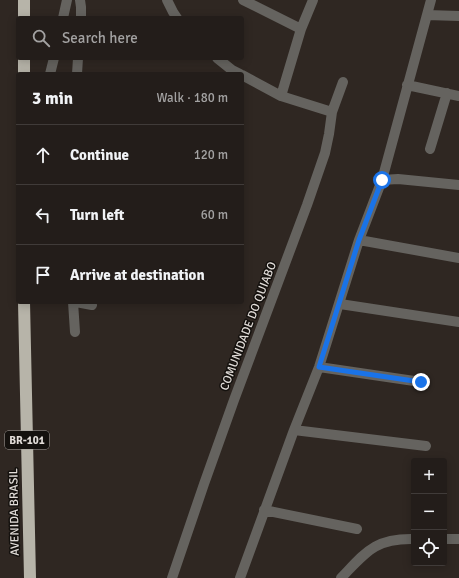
<!DOCTYPE html>
<html lang="en">
<head>
<meta charset="utf-8">
<style>
	body { margin:0; font-family:Signika,sans-serif; background:#2b2623; color:#f1f3f6 }
	.controls { position:absolute; right:12px; bottom:12px; display:grid; overflow:hidden; border-radius:4px; box-shadow:0 2px 10px #0003 }
	.controls button { width:36px; height:36px; display:grid; place-items:center; padding:0; border:0; border-bottom:1px solid #403b39; background:#231d1a; color:#f1f3f6; font:20px sans-serif }
	.stop { position:absolute; width:12px; height:12px; margin:-9px; border:3px solid #1a73e8; border-radius:50%; background:#fff }
	.stop.end { background:#1a73e8; border-color:#fff; box-shadow:0 1px 4px #0008 }
	.list { margin:0; padding:0; list-style:none }
	h2 { display:flex; justify-content:space-between; align-items:center; height:52px; margin:0; padding:0 16px; font-size:17px }
	h2 small { font-size:13px; font-weight:400; color:#a3a2a2 }
	.list li { display:grid; grid-template-columns:26px 1fr auto; gap:12px; align-items:center; box-sizing:border-box; height:60px; padding:0 16px; border-top:1px solid #403b39 }
	.list b { display:block; font-size:15px; white-space:nowrap }
	.list em { font-size:13px; font-style:normal; color:#a3a2a2 }
	.icon { flex:none; width:22px; height:22px; fill:none; stroke:currentColor; stroke-width:2; stroke-linecap:round; stroke-linejoin:round }
	.map { position:relative; flex:none; width:459px; height:578px; overflow:hidden }
	.search { position:absolute; background:#231d1a; box-shadow:0 2px 10px #0003; left:16px; top:16px; width:228px; height:44px; display:flex; align-items:center; gap:10px; box-sizing:border-box; padding:0 14px; border-radius:4px; color:#a3a2a2; font-size:15px }
	.panel { position:absolute; background:#231d1a; box-shadow:0 2px 10px #0003; left:16px; top:72px; width:228px; height:232px; border-radius:4px }
	.map>svg:first-child { display:block }
	.lines { fill:none; stroke-linecap:round; stroke-linejoin:round }
	.minor { stroke:#65635f; stroke-width:10 }
	.highway { stroke:#b7b4a9; stroke-width:12 }
	.route { stroke:#1a73e8; stroke-width:5 }
	.labels { text-anchor:middle; stroke-width:3; stroke-linejoin:round; paint-order:stroke }
	.shield { fill:#14110e; stroke:#a4a09c; stroke-width:1 }
	.shield-label { font-size:11px; font-weight:bold; fill:#e2ddd9 }
	.street-label { font-size:12px; fill:#e2ddd9; stroke:#14110e }
</style>
</head>
<body>
<div class="map">
<svg width="459" height="578" viewBox="0 0 459 578">
	<rect width="100%" height="100%" fill="#2f2722"/>
	<g class="lines">
		<!-- minor -->
		<path class="minor" d="M80,0L81,7V18
			M167,0L173,12L177,18
			M243,0L301,29
			M313,0L301,29L281,96L332,112
			M427,15L459,16
			M63,18L67,0
			M217,58L232,70L240,74
			M50,74L54,58
			M77,74L78,58
			M242,75L281,96
			M407,85L459,96
			M430,149L447,93
			M382,180L431,0
			M359,240L459,258
			M73,302L75,332
			M76,302L92,305
			M340,304L459,322
			M319,367L421,382
			M294,430L426,446
			M264,510L357,529
			M444,539H459
			M172,578L204,484L234,400L307,205L325,153L329,134L332,112L343,82
			M240,578L294,430L319,367L359,240L382,180L398,179L459,185
			M341,578C366,552 375,538 414,539"/>
		<!-- highway -->
		<path class="highway" d="M24,18V0
			M24,74V58
			M24,302L30,578"/>
	</g>
	<g class="lines">
		<!-- route -->
		<path class="route" d="M382,180L359,240L319,367L421,382"/>
	</g>
	<g class="labels">
		<!-- shield labels -->
		<rect class="shield" x="5" y="431" width="44" height="18" rx="3"/>
		<g class="shield-label">
			<text x="27" y="444">BR-101</text>
		</g>
		<!-- street labels -->
		<g class="street-label">
			<text transform="translate(248 326) rotate(-69)" y="4">COMUNIDADE DO QUIABO</text>
			<text transform="translate(14 512) rotate(-91)" y="4">AVENIDA BRASIL</text>
		</g>
	</g>
</svg>
<div class="controls">
<button>+</button>
<button>−</button>
<button><svg class="icon" aria-label="locate" viewBox="0 0 24 24"><circle cx="12" cy="12" r="6"/><path d="M12 2v4M12 18v4M2 12h4M18 12h4"/></svg></button>
</div>
<div class="stop" style="left:382px;top:180px"></div>
<div class="stop end" style="left:421px;top:382px"></div>
<div class="search"><svg class="icon" aria-label="search" viewBox="0 0 24 24"><circle cx="10" cy="10" r="6"/><path d="M15 15l6 6"/></svg>Search here</div>
<section class="panel">
<h2>3 min<small>Walk · 180 m</small></h2>
<ul class="list">
<li><svg class="icon" aria-label="ahead" viewBox="0 0 24 24"><path d="M12 20V5M6 11l6-6 6 6"/></svg><div><b>Continue</b></div><em>120 m</em></li>
<li><svg class="icon" aria-label="left" viewBox="0 0 24 24"><path d="M17 20v-9H6M10 6l-5 5 5 5"/></svg><div><b>Turn left</b></div><em>60 m</em></li>
<li><svg class="icon" aria-label="arrive" viewBox="0 0 24 24"><path d="M6 21V4h12l-3 4 3 4H6"/></svg><div><b>Arrive at destination</b></div></li>
</ul>
</section>
</div>
</body>
</html>
